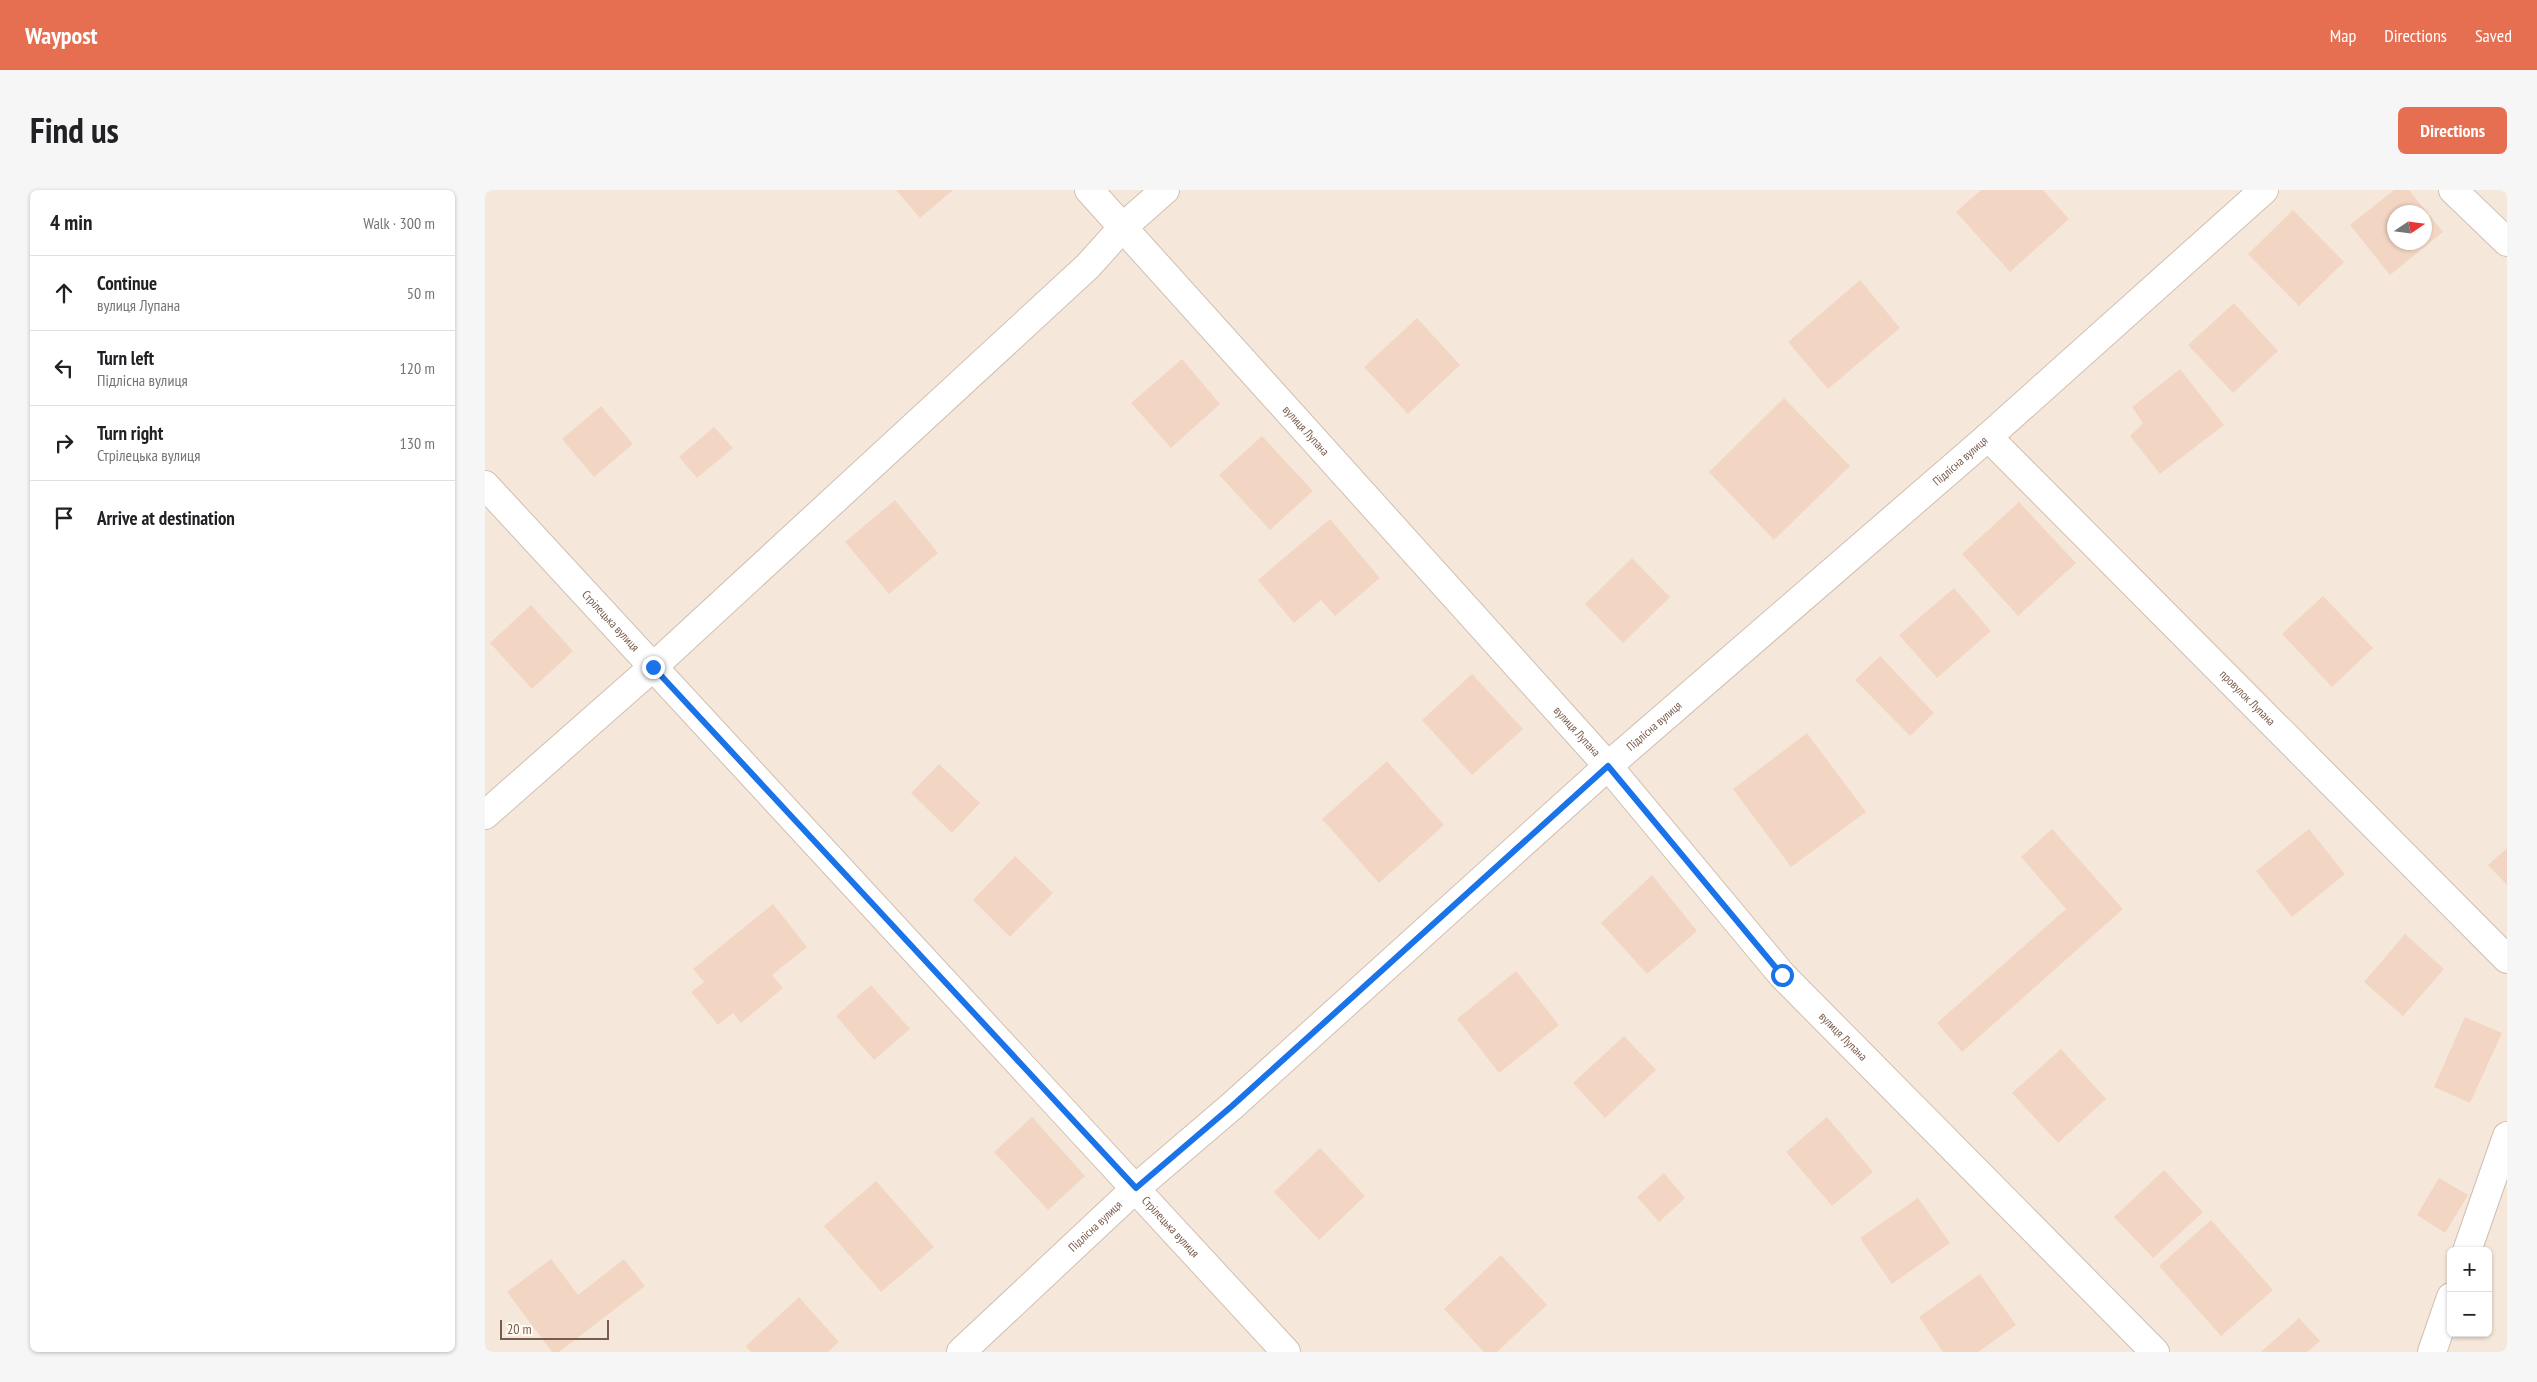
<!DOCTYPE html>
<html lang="en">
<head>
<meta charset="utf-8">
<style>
	body { margin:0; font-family:"PT Sans Narrow",sans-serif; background:#f6f6f6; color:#202124 }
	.controls { position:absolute; right:15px; bottom:15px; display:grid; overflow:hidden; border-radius:8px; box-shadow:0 1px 4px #0004 }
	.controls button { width:45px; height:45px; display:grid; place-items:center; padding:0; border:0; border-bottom:1px solid #e0e0e0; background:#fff; color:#202124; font:25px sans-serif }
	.compass { position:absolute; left:1902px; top:15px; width:45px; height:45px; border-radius:50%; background:#fff; box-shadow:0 1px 4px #0004; rotate:77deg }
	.scale { position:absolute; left:15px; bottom:12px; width:109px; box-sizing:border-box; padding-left:5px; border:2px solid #7a5c4d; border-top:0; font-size:14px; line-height:18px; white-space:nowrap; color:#7a5c4d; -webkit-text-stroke:4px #fffaf3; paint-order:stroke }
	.stop { position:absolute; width:15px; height:15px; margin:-11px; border:4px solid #1a73e8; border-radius:50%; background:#fff }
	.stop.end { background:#1a73e8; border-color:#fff; box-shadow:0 1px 5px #0008 }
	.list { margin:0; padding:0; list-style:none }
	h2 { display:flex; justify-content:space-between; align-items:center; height:65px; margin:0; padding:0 20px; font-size:21px }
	h2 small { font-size:16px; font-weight:400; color:#757577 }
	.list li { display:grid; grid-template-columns:32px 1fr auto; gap:15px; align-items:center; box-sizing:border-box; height:75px; padding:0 20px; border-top:1px solid #e0e0e0 }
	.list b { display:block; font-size:19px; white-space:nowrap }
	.list p { margin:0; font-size:16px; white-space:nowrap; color:#757577 }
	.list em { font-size:16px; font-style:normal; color:#757577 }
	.icon { flex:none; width:28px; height:28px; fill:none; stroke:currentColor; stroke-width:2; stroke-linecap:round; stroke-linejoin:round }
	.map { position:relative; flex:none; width:2022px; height:1162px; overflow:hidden; border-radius:8px }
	header { display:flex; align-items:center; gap:30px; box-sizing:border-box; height:70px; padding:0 25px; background:#e76f51; color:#fff }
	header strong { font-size:24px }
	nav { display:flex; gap:28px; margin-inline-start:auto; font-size:18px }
	.intro { display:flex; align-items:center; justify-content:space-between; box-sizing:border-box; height:120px; padding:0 30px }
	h1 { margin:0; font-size:35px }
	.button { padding:12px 22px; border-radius:8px; background:#e76f51; color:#fff; font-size:18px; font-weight:700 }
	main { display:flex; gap:30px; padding:0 30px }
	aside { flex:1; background:#fff; border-radius:8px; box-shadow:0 1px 4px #0004 }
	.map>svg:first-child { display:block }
	.residential { fill:#f5e8da; fill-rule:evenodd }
	.building { fill:#f3d5c3; fill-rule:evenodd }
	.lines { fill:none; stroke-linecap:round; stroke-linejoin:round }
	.minor-casing { stroke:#d1beb0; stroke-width:30 }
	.minor { stroke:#fff; stroke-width:28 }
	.route { stroke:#1a73e8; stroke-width:6 }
	.labels { text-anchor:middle; stroke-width:4.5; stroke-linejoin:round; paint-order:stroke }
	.street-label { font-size:12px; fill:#7a5c4d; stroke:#fffaf3 }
</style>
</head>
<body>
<header>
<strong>Waypost</strong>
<nav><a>Map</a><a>Directions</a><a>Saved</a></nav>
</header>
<div class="intro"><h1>Find us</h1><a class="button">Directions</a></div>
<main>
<aside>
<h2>4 min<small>Walk · 300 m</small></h2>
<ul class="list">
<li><svg class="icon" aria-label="ahead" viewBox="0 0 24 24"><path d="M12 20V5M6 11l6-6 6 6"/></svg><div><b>Continue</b><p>вулиця Лупана</p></div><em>50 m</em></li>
<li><svg class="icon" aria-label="left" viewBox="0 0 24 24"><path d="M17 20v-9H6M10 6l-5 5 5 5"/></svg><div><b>Turn left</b><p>Підлісна вулиця</p></div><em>120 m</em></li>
<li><svg class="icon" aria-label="right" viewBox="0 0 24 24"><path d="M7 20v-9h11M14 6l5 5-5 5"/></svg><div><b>Turn right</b><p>Стрілецька вулиця</p></div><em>130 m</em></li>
<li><svg class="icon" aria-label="arrive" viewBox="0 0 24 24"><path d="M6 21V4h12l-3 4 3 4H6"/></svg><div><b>Arrive at destination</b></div></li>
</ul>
</aside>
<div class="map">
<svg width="2022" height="1162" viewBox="0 0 2022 1162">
	<rect width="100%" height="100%" fill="#fdf6ec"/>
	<!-- residential -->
	<path class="residential" d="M0,0H2022V1162H0ZM1910,22H1940V52H1910ZM1966,1061H2003V1143H1966Z"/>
	<!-- building -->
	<path class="building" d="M411,0H468L435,28Z
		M1496,0H1558L1584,29L1525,82L1471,22Z
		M1909,0H1924L1958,42L1905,85L1865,35ZM1910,22H1940V52H1910Z
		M1808,20L1859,72L1814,116L1763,64Z
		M1375,90L1415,138L1343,199L1303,152Z
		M1749,113L1793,161L1748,203L1703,155Z
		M932,128L975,175L923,224L879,177Z
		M697,169L735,214L686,258L646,213Z
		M1695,179L1739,235L1675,284L1645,246L1658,233L1647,217Z
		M1299,208L1365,276L1289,350L1224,282Z
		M116,216L148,254L109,287L77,249Z
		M229,237L248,258L212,288L194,267Z
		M777,246L828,301L785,340L734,285Z
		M410,310L453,363L404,404L360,352Z
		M1534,312L1591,373L1533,426L1477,364Z
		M845,329L895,388L850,426L836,410L809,433L773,390Z
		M1147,368L1185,407L1138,453L1100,414Z
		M1469,398L1506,441L1452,488L1414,445Z
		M1838,406L1888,458L1847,497L1797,444Z
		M46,415L88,461L47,499L5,453Z
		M1395,466L1449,523L1425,546L1370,490Z
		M987,484L1038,539L987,585L937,530Z
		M1322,543L1381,622L1306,677L1248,599Z
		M902,571L959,635L894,693L837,629Z
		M454,574L495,613L467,643L426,603Z
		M1567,639L1638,719L1477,862L1452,833L1581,719L1536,667Z
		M1824,639L1860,684L1807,727L1771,681Z
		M2022,658V695L2003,675Z
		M530,666L568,703L525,747L488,710Z
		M1167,685L1212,741L1162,784L1116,733Z
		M288,714L322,757L287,785L298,798L256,833L248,823L233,835L206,802L219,792L208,779Z
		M1920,744L1959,779L1918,826L1879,792Z
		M1031,781L1074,835L1014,883L972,829Z
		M386,795L425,839L389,870L351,826Z
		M1980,827L2017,843L1985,913L1949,897Z
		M1139,846L1171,880L1120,928L1088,893Z
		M1576,859L1621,909L1573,953L1527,903Z
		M547,927L600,986L563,1020L509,962Z
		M1342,927L1388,982L1347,1016L1301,962Z
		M835,958L880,1006L834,1050L789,1002Z
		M1679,980L1718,1022L1668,1068L1629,1027Z
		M1179,983L1200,1008L1174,1032L1152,1007Z
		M1954,988L1983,1005L1960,1043L1932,1025Z
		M391,991L449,1057L396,1102L339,1036Z
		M1433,1008L1465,1053L1407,1094L1375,1048Z
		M1726,1030L1788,1100L1736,1146L1674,1076Z
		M1016,1065L1062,1115L1012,1162H999L959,1119Z
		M66,1069L93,1105L139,1069L160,1096L74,1162H67L22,1102Z
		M1495,1084L1531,1135L1493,1162H1458L1434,1127Z
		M314,1107L354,1152L343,1162H266L261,1156Z
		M1814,1128L1835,1151L1822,1162H1776Z"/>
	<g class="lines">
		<defs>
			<g id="minor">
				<path id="s1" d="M604,0L1123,576L1297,785L1670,1162"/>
				<path d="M1968,0L2022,52"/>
				<path id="s2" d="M1503,247L2022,769"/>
				<path id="s3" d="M0,295L801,1162"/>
				<path d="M0,625L168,477L603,76L638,37L680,0"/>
				<path d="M1982,1061L2022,946"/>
				<path id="s4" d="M476,1162L651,998L747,916L1123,576L1503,247L1779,0"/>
				<path d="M1947,1162L1966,1107"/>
			</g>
		</defs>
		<!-- minor casing -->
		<use href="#minor" class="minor-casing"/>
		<!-- minor -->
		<use href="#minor" class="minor"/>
	</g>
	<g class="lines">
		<!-- route -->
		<path class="route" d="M168,477L651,998L747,916L1123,576L1297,785"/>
	</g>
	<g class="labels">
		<!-- street labels -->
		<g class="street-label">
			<text dy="4" stroke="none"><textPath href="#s1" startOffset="324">вулиця Лупана</textPath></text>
			<text dy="4" stroke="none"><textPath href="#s4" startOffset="1339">Підлісна вулиця</textPath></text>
			<text dy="4" stroke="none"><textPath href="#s3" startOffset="185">Стрілецька вулиця</textPath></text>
			<text dy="4" stroke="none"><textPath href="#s2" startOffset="368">провулок Лупана</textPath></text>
			<text dy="4" stroke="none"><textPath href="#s4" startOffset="934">Підлісна вулиця</textPath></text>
			<text dy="4" stroke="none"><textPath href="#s1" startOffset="729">вулиця Лупана</textPath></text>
			<text dy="4" stroke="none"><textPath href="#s1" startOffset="1134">вулиця Лупана</textPath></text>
			<text dy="4" stroke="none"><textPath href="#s3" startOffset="1010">Стрілецька вулиця</textPath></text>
			<text dy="4" stroke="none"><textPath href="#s4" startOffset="184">Підлісна вулиця</textPath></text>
		</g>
	</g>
</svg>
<div class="controls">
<button>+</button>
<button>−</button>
</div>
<svg class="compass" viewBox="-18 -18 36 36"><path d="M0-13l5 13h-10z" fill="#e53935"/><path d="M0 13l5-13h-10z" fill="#757577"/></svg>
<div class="scale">20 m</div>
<div class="stop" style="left:1297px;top:785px"></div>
<div class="stop end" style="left:168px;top:477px"></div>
</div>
</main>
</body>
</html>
